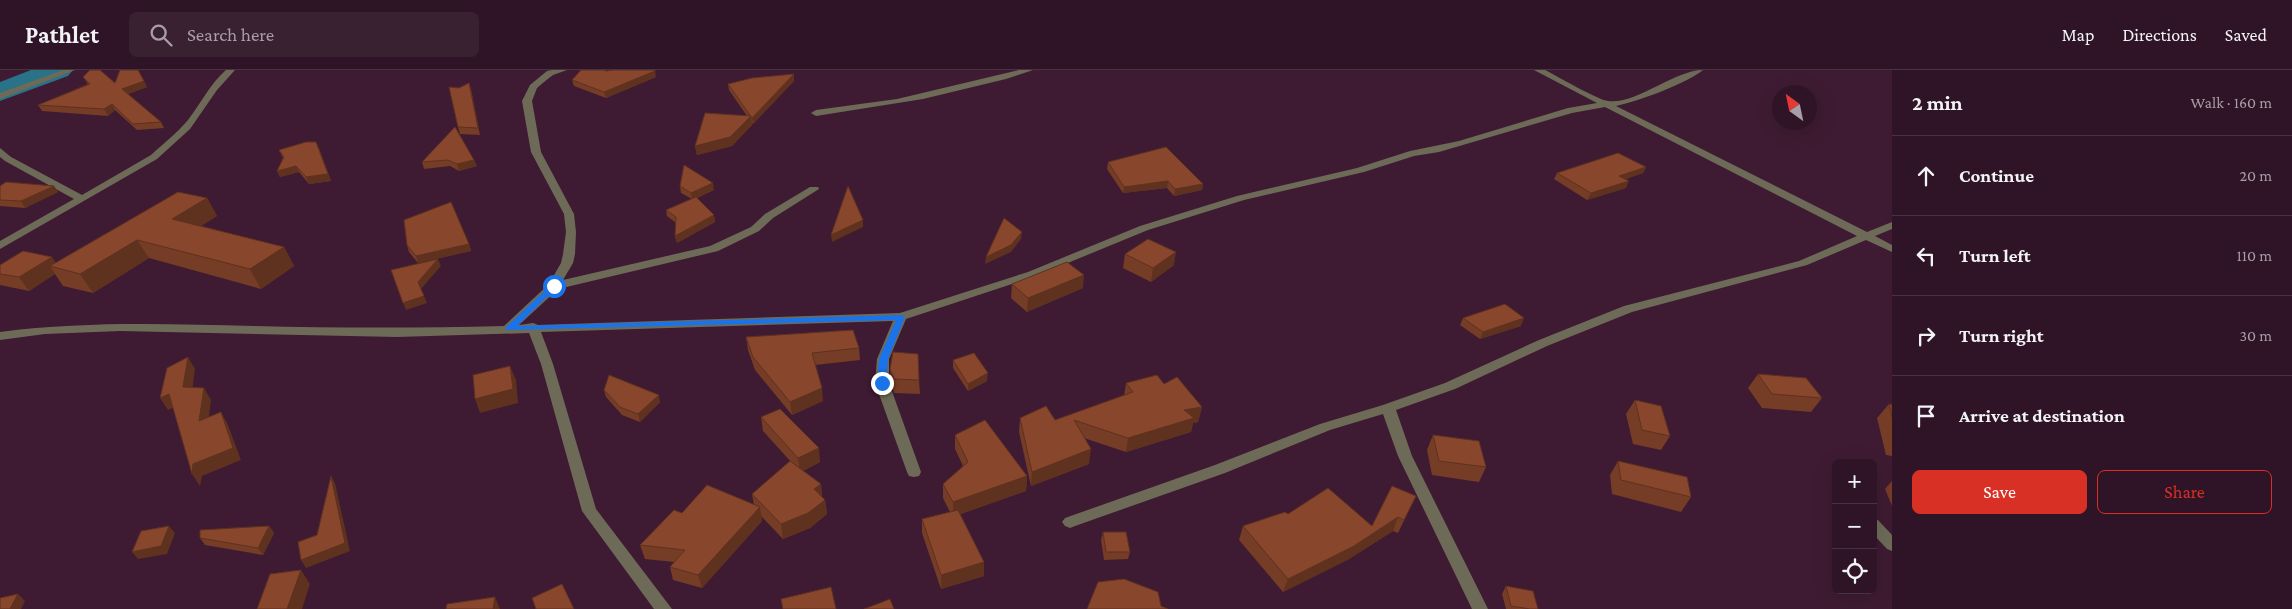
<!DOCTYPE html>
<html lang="en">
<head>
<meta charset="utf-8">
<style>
	body { margin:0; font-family:"Crimson Pro",serif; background:#3a2132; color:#f1f3f6 }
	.controls { position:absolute; right:15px; bottom:15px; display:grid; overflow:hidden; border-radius:8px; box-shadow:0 5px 20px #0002 }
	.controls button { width:45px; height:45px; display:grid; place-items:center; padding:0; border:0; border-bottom:1px solid #493343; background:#2e1426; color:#f1f3f6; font:25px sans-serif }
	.compass { position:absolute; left:1772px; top:15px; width:45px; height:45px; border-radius:50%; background:#2e1426; box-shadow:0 5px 20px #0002; rotate:327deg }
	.stop { position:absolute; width:15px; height:15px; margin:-11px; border:4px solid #1a73e8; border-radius:50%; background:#fff }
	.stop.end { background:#1a73e8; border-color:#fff; box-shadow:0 1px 5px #0008 }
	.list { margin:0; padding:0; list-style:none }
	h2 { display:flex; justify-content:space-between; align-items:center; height:65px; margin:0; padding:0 20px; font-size:21px }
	h2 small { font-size:16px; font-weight:400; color:#a79ea7 }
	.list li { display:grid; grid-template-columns:32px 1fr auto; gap:15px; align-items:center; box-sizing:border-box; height:80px; padding:0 20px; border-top:1px solid #493343 }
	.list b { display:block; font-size:19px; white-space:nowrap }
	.list em { font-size:16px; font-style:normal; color:#a79ea7 }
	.actions { display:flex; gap:10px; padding:15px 20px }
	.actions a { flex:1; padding:11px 0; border:1px solid #d93025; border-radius:8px; text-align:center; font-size:18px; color:#d93025 }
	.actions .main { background:#d93025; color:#fff }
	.icon { flex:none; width:28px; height:28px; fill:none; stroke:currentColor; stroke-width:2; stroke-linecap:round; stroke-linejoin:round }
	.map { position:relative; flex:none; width:1892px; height:539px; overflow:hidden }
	header { display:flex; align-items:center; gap:30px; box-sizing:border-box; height:70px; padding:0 25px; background:#2e1426; border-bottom:1px solid #493343 }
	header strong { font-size:24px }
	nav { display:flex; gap:28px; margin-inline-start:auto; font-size:18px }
	.search { width:350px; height:45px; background:#3a2132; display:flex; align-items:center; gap:12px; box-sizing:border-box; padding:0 18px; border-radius:8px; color:#a79ea7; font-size:19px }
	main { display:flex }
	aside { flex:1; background:#2e1426 }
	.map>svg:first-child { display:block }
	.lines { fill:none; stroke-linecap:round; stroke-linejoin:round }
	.river { fill:#297288; fill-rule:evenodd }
	.street { fill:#6d6b58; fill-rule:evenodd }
	.wall { fill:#753c26 }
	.shaded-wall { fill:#5f311f }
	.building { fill:#88462c; stroke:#5f311f }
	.route { fill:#1a73e8 }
</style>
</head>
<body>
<header>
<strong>Pathlet</strong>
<div class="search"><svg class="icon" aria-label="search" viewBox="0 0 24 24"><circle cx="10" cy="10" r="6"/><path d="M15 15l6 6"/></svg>Search here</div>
<nav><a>Map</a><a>Directions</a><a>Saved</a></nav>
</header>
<main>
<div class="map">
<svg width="1892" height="539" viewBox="0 0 1892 539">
	<rect width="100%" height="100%" fill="#3e1b32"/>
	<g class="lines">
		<!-- river -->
		<path class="river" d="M31,0H73L68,6L0,31V12Z"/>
		<!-- street -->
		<path class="street" d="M63,0H75L0,29V23Z
			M226,0H235L217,20L190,59L157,89L0,179V171L74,129L5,91L0,87V78L11,87L82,125L151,85C163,74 177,63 188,50C201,33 210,14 226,0Z
			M552,0H567L553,5L544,12L537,18L532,31L541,82L574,144L576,162L575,184L573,193L563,210L710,176L751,157L765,144L810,117H818L819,119L773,148L759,161L718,181L558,219L519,255L533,253L538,255L900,243L1028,202L1140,156L1237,126L1357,98L1410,81L1459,71L1568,38L1597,33L1534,0H1545C1557,6 1598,30 1608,31C1636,35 1674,0 1703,0C1688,13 1636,32 1616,36L1867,162L1892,152V159L1875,166L1892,175V182L1866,170L1807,195L1632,242L1547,276L1455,319L1396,340L1412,386L1488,539H1472L1398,386L1383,344L1330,360L1225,403L1075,456L1070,458L1065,456L1062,452L1065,448L1215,395L1320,354L1383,335L1445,313L1539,270L1624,236L1799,191L1857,166L1605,37L1572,43L1439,82L1414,86L1364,102L1244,130L1148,160L1036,206L906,249L889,289V313L921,402L919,406L914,407L909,406L907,402L875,313L877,289L893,251L541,262L553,294L596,439L672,539H654L582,441L541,294L529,263L397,267L120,261L45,264L0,270V262C85,251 169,254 254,256C338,258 421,258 504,256L549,214L561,193L563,184L566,162L564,144L531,82L522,31L530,15L547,1Z
			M1019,0H1033L1006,9L923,29L816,46L811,43L816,40L897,29Z
			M1873,448L1878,450L1892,465V481L1887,479L1873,464Z"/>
	</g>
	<!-- wall -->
	<path class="wall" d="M138,0L147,17L128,24L161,52L164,58L137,60L115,40L108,46L42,41L38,35L88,14L83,7L115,13Z
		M606,1L656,7L606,28L574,16L572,10Z
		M794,4V11L753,54L752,53V55L732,76L697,85L695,76L747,46L729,20L728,14Z
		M469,13L471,19L480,65L460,64L458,57L459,18Z
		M455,57L474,90L477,96L459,101L450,96L424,99L422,92Z
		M319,78L331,111L309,114L299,102L280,107L277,101L283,88L279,80Z
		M1108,92L1203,114L1202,120L1174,126L1167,118L1123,123L1107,99Z
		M1646,97L1643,103L1625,109L1626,118L1587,130L1554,109L1557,103Z
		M0,116H54L58,122L25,138L0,136Z
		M680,116L714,120L697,128L714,145L715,152L677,173L675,166L676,153L667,146L666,140L692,129L681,123Z
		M207,128L217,146L201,156L284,177L294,196L261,219L149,188L93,223L63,216L55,204L29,221L0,215V195L56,193Z
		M469,174L471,181L418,193L409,182L407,175Z
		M1125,184L1174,195L1151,212L1123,198Z
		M1012,214L1083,218L1027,242L1011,228Z
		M1463,248L1521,256L1480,269L1460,255Z
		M746,267L859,278L860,290L815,295L823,331L792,345L755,300L748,280Z
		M953,290L987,311L968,321L953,298Z
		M890,299L919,310L920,324L894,323L891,313Z
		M1758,304L1822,328L1811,342L1762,338L1748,318Z
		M1126,313L1164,314L1202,337L1198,352L1193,353L1191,362L1126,382L1084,368L1089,394L1031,416L1019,362L1020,348L1055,350L1124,326Z
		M604,320L660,332L640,352L622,345L606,327Z
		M1635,330L1670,366L1661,380L1633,374L1626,344Z
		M1889,334L1892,335V386L1886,385L1877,348Z
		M761,347L820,392L803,401L821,414L822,427L825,430L827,444L810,458L783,469L761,446L762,451L702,518L673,510L670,497L674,492L645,489L640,475L682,443L754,435L752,424L792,393L763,361Z
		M955,365L1027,406L1026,421L960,444L984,506L941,519L922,463V449L950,442L943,428V414L963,396L955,379Z
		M1433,365L1486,397L1479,412L1432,405L1427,380Z
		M1618,391L1691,427L1681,442L1612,424L1610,405Z
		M1892,411V436L1885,419Z
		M1416,426L1398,463L1393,461L1349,489L1283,522L1239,470L1243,456L1288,444L1372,456Z
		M269,456L274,463L263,485L205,475L200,468Z
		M1103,462L1130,482L1128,489L1104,490L1101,470Z
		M1506,516L1538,539H1506L1502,524Z"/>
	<!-- shaded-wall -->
	<path class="shaded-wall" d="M655,1L656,7L606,28L604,22Z
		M794,4V11L753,54L752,48Z
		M144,11L147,17L126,25L122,19Z
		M469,13L471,19L480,65L478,58Z
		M112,34L115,40L108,46L104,39Z
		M751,46L752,55L732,76L697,85L695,76Z
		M316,72L331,111L309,114L306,107Z
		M474,90L477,96L459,101L457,94Z
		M296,96L299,102L280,107L277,101Z
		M1646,97L1643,103L1616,113L1619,106Z
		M1168,111L1167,118L1123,123L1124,117Z
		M1629,111L1626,118L1587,130L1591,123Z
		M713,113L714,120L692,130L691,123Z
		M1203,114L1202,120L1174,126L1175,119Z
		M54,116L58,122L25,138L21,131Z
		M207,128L217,146L183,167L172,149Z
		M714,145L715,152L677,173L675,166Z
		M863,150V157L832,172L831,165Z
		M1022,162L1021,169L1011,182L985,194L986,187Z
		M137,170L149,188L93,223L80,204Z
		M469,174L471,181L418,193L416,186Z
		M284,177L294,196L261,219L250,199Z
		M1176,182L1174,195L1151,212L1153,198Z
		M52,187L60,199L50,196L55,204L29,221L19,207Z
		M438,189L441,196L421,219L418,212Z
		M1084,205L1083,218L1027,242L1028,228Z
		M424,226L427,233L406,240L403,233Z
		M1524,248L1521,256L1480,269L1483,262Z
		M188,287L195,299L191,329L183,317Z
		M510,296L516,310L518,333L480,343L475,329Z
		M988,303L987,311L968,321V314Z
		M204,318L211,330L207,363L199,351Z
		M822,318L823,331L792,345L790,332Z
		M169,324L177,336L168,340L160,328Z
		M659,325L660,332L640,352L638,344Z
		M1202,337L1198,352L1193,353L1191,362L1126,382L1128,368L1184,340Z
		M221,342L228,355L241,390L202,406L200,416L192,404L193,394Z
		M819,378L820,392L800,402L798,388Z
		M1091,379L1089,394L1031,416L1032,402Z
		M331,406L335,413L350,481L306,498L301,490L345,473Z
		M1027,406L1026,421L953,447V432Z
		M821,414L822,429L814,419Z
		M825,430L827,444L810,458L783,469L781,454Z
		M760,437L762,451L702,518L698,505Z
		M1398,447L1393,461L1349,489L1283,522L1288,509Z
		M169,456L175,463L167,484L138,489L132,482Z
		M269,456L274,463L263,485L258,478Z
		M984,492V506L941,519V505Z
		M301,500L310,514L302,539H287Z
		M18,524L25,531L21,539H10Z
		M495,527L500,539H493Z"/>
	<!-- building -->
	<path class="building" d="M90,0H100L115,13L120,0H138L144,11L122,19L161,52L133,54L112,34L104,39L38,35L90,14L83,7Z
		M581,0H604L606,1L613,0H655V1L604,22L572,10Z
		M794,4L752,48L728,14L752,8Z
		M469,13L478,58L458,57L449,17L459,18Z
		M705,43L751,46L730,67L695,76Z
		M455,57L474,90L457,94L448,90L422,92Z
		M306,72H316L328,104L306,107L296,96L277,101L284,87L279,80Z
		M1166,77L1203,114L1175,119L1168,111L1124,117L1108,92Z
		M1618,83L1646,97L1619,106L1629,111L1591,123L1557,103Z
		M684,95L713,113L691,123L680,116Z
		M6,112L54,116L21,131L0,130V116Z
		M848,116L863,150L831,165Z
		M178,122L207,128L172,149L284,177L250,199L137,170L80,204L50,196Z
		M696,127L714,145L675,166L676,147L666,140Z
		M451,132L469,174L416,186L407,175L404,150Z
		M1004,148L1022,162L1011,175L986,187Z
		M1148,169L1176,182L1153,198L1125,184Z
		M23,181L52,187L19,207L0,204V195Z
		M438,189L418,212L424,226L403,233L391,200Z
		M1067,192L1084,205L1028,228L1012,214Z
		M1505,234L1524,248L1483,262L1463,248Z
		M853,260L859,278L812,283L822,318L790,332L753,287L746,267Z
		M893,282L918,284L919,310L894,309L890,299Z
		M974,283L988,303L968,314L953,290Z
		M188,287L183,317L204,318L199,351L221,342L233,378L193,394L192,404L169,324L160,328L167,298Z
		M510,296L513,319L475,329L473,305Z
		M1758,304L1806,308L1822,328L1772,324Z
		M609,305L659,325L638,344L620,337L604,320Z
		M1157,305L1164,314L1177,307L1202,337L1184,340L1194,348L1128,368L1074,350L1091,379L1032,402L1020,348L1046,336L1055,350L1133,322L1126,313Z
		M1635,330L1661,336L1670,366L1642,360Z
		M1889,334L1892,335V347Z
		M780,339L819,378L798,388L761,347Z
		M985,350L1027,406L953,432L943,414L968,392L955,365Z
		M1433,365L1479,371L1486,397L1439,391Z
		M790,391L821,414L814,419L825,430L808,443L781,454L752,424Z
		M1618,391L1687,407L1691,427L1621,410Z
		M331,406L345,473L301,490L298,472L317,465Z
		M707,415L760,437L698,505L670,497L685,480L640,475L674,440L682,443Z
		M1392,416L1416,426L1404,450L1398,447L1354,476L1288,509L1243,456L1285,442L1288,444L1328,418L1372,456Z
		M958,440L984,492L941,505L922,449Z
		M169,456L161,476L132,482L141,461Z
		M269,456L258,478L200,468V460Z
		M1103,462H1126L1130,482H1106Z
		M301,500L287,539H257L270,504Z
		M1124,509L1158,522L1161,536L1168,539H1087L1098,512Z
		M562,514L574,539H536L532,528Z
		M1506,516L1533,521L1538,539H1530L1511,536Z
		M831,517L836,539H783L781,529Z
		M18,524L10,539H0V528Z
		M495,527L493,539H446L447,534Z
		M890,529L894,539H864Z"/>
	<!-- route -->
	<path class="route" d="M552,214L558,216L517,256L901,245L905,247L888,289L886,313L882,316L877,313L879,289L896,250L506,260V257Z"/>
</svg>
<div class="controls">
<button>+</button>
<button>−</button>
<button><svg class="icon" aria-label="locate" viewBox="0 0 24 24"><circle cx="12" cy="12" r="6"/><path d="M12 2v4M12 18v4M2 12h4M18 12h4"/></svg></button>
</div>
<svg class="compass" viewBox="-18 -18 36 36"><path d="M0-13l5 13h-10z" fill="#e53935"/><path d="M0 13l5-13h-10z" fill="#a79ea7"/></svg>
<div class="stop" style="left:554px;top:216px"></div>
<div class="stop end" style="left:882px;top:313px"></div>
</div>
<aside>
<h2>2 min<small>Walk · 160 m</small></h2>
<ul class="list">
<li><svg class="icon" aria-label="ahead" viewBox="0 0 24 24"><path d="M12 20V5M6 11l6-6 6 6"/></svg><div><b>Continue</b></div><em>20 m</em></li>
<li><svg class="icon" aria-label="left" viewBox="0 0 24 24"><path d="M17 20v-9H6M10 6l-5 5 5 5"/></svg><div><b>Turn left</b></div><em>110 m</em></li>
<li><svg class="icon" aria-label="right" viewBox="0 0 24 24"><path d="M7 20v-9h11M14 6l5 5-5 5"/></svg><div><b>Turn right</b></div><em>30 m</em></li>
<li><svg class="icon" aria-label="arrive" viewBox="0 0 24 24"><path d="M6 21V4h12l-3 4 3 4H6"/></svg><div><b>Arrive at destination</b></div></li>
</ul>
<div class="actions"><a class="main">Save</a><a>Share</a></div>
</aside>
</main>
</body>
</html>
